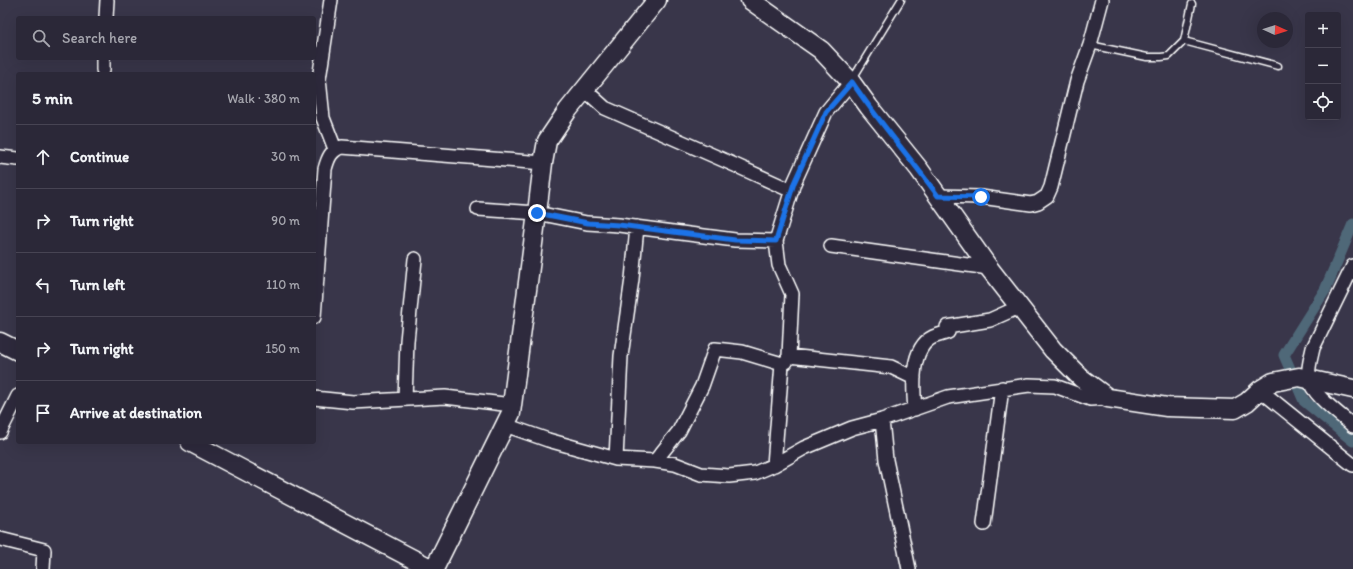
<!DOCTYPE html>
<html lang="en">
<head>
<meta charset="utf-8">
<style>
	body { margin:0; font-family:Itim,sans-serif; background:#333040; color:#f1f3f6 }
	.controls { position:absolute; right:12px; top:12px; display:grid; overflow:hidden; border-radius:4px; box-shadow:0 4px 16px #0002 }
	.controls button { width:36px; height:36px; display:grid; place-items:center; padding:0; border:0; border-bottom:1px solid #474453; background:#2b2838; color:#f1f3f6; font:20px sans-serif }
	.compass { position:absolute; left:1257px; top:12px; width:36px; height:36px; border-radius:50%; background:#2b2838; box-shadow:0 4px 16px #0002; rotate:93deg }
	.stop { position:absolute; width:12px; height:12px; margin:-9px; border:3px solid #1a73e8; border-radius:50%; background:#fff }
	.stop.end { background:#1a73e8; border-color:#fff; box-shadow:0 1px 4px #0008 }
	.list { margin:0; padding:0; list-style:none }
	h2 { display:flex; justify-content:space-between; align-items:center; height:52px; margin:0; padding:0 16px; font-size:17px }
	h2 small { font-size:13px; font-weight:400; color:#a6a6ae }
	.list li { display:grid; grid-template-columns:26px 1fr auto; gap:12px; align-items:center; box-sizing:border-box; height:64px; padding:0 16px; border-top:1px solid #474453 }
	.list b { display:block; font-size:15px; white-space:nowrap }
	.list em { font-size:13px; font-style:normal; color:#a6a6ae }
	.icon { flex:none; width:22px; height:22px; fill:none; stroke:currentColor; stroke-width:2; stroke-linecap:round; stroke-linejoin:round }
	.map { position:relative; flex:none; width:1353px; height:569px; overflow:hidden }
	.search { position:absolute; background:#2b2838; box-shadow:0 4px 16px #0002; left:16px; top:16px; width:300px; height:44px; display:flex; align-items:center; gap:10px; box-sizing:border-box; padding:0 14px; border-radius:4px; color:#a6a6ae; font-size:15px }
	.panel { position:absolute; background:#2b2838; box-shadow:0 4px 16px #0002; left:16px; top:72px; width:300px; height:372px; border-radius:4px }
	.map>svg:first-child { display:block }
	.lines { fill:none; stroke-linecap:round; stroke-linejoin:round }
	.canal { stroke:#4f6878; stroke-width:11 }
	.lane-casing { stroke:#fff; stroke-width:9 }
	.street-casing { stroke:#fff; stroke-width:16 }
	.secondary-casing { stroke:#fff; stroke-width:21 }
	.lane { stroke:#2f2a3d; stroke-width:6 }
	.street { stroke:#2f2a3d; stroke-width:13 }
	.secondary { stroke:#2f2a3d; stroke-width:18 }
	.route { stroke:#1a73e8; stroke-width:5 }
</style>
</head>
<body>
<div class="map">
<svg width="1353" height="569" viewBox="0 0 1353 569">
	<rect width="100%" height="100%" fill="#39364a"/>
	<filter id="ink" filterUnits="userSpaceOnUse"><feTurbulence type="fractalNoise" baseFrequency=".025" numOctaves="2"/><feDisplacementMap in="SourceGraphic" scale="8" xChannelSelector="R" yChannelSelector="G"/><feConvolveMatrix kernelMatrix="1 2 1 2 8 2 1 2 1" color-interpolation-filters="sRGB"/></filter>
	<g filter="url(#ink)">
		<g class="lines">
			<!-- canal -->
			<path class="canal" d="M1353,224L1325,290L1284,355L1304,401L1353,441"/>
			<defs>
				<path id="lane" d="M1184,41L1278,66
					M1090,45L1147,57H1161L1169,56L1184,41L1192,4
					M852,80L901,0"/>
				<path id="street" d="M331,0L319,79L323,118L335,149
					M106,18L107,0
					M103,70V58
					M585,90L605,108L737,166L792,191
					M0,157L18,159
					M938,196L981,197L1031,204L1038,202L1047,196L1051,187L1077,81L1090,45L1102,0
					M478,209L537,213L587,223L619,225L735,240L776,241
					M831,246L989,268
					M1353,266L1313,348C1311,358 1307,369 1309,379C1312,395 1341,415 1353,426
					M314,317L325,169C328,158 331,150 342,147L543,163
					M947,327L990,320L1019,307
					M789,356L891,367L914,378
					M1260,390L1353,465
					M314,398L353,402L445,397L512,405
					M405,399L407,341L415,259
					M915,409C913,387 910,348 933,337C938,335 943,334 948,332
					M882,420L886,460L909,569
					M505,425L548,440L616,459L655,461L675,464L701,474L729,476L755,473L774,465L804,448L852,428L882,420L948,397L1029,385L1055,386L1090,399L1108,398
					M0,432L18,396
					M616,459L621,356L632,279L637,227
					M655,461L679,431L702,386L715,349L742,352L782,364L786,362L789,356L792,294L779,265L776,241L794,183L826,112L851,82
					M774,465L782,364
					M984,524L1002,388
					M0,539L44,550L43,569"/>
				<path id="secondary" d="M750,0L821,50L851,82L869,107L919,169L989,268L1053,350L1081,378L1108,398L1167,407L1235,409L1247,402L1260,390L1273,382L1299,377L1353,389
					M0,342L18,351
					M190,442L432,569
					M434,569L511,413L537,213L543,163L547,141L568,110L657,0"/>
			</defs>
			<!-- lane casing -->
			<use href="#lane" class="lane-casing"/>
			<!-- street casing -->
			<use href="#street" class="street-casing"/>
			<!-- secondary casing -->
			<use href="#secondary" class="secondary-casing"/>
			<!-- lane -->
			<use href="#lane" class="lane"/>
			<!-- street -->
			<use href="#street" class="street"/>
			<!-- secondary -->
			<use href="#secondary" class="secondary"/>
		</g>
	</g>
	<g class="lines" filter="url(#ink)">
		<!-- route -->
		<path class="route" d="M537,213L588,223L619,225L735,240L776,241L794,183L826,112L852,82C878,121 910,157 938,196L981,197"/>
	</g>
</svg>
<div class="controls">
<button>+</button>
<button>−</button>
<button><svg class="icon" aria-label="locate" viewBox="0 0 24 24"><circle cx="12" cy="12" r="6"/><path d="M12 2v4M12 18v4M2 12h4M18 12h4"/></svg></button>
</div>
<svg class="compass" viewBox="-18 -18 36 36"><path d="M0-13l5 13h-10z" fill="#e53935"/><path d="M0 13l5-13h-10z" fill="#a6a6ae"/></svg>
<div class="stop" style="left:981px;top:197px"></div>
<div class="stop end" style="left:537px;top:213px"></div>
<div class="search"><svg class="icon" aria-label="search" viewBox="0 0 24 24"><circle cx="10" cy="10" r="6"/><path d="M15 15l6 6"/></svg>Search here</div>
<section class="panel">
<h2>5 min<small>Walk · 380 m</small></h2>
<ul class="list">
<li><svg class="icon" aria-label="ahead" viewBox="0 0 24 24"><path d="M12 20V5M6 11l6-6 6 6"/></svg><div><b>Continue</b></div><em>30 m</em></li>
<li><svg class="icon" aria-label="right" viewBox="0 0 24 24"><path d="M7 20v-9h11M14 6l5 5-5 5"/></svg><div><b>Turn right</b></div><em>90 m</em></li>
<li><svg class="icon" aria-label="left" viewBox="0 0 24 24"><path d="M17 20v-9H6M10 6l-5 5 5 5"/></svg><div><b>Turn left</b></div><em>110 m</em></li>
<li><svg class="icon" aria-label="right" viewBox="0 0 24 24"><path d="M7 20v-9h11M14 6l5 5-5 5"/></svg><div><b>Turn right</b></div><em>150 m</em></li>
<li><svg class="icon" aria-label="arrive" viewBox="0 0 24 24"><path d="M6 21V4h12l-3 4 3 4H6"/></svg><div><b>Arrive at destination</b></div></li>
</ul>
</section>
</div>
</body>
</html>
